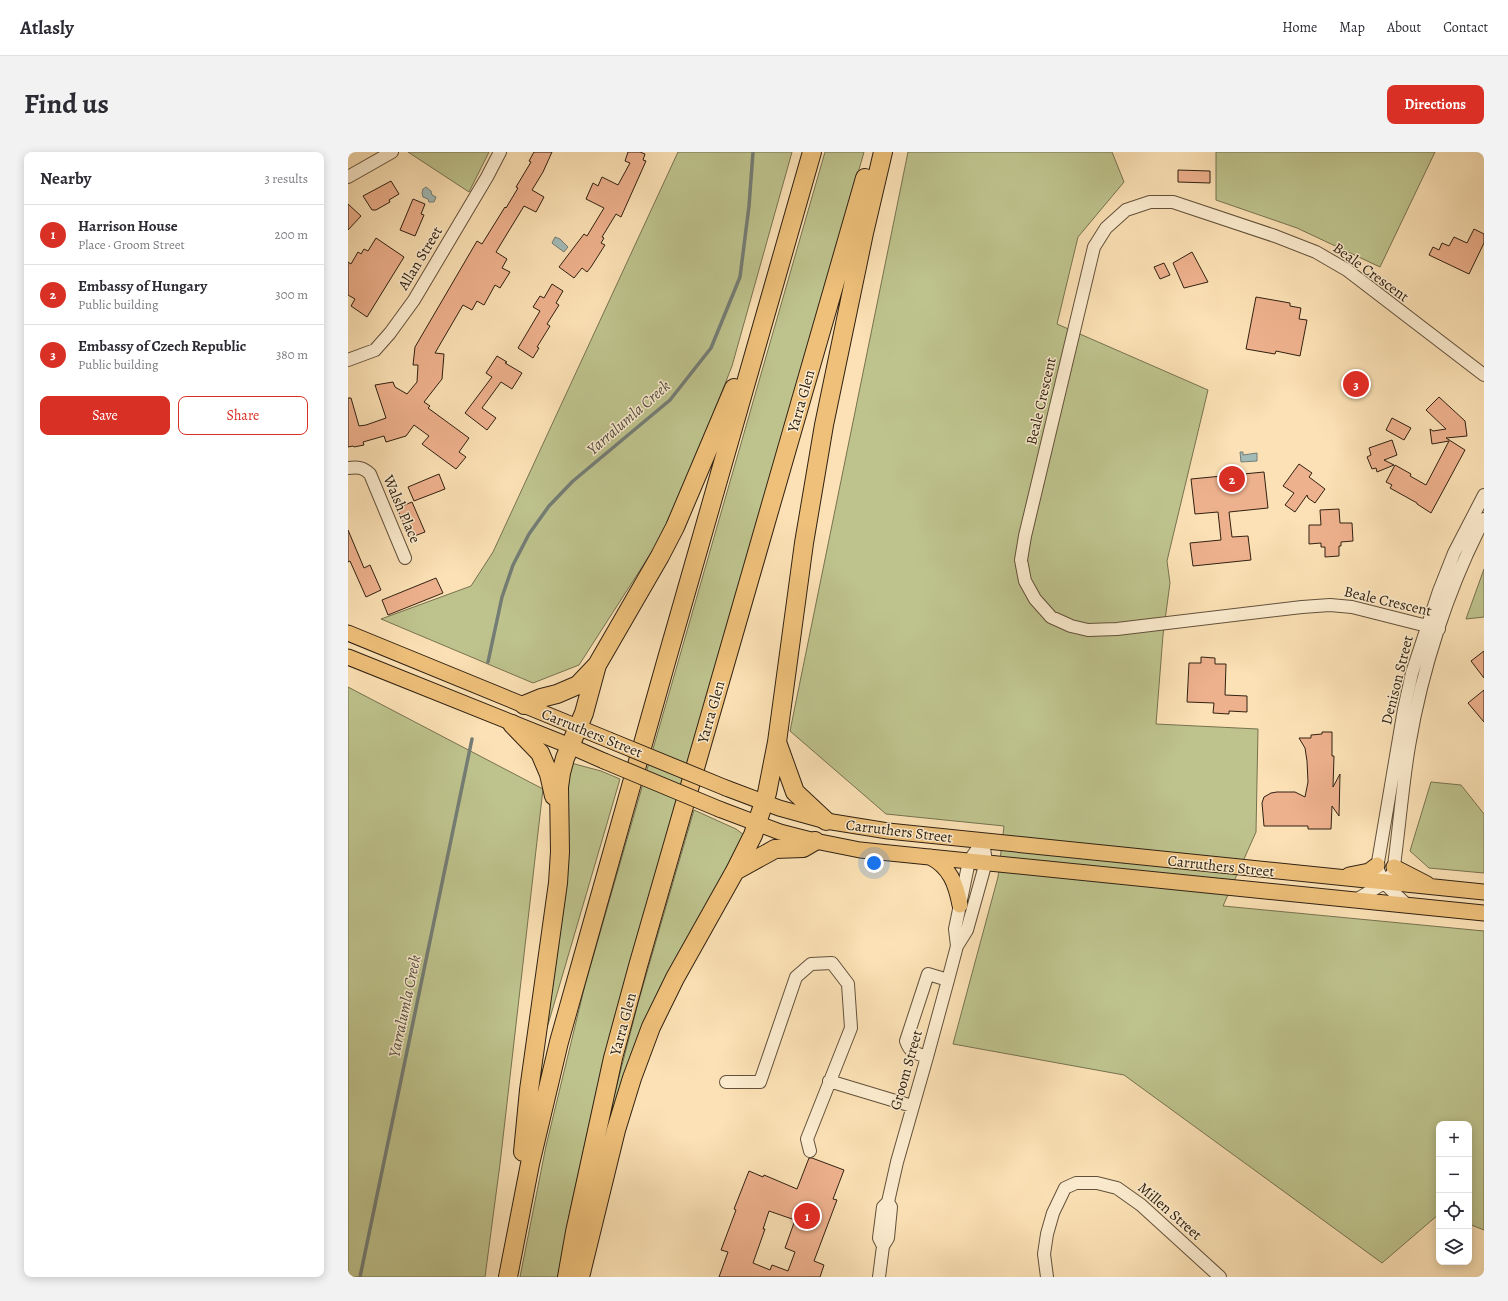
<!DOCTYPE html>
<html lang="en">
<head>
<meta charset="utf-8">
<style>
	body { margin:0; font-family:Alegreya,serif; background:#f2f2f3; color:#2b2b33 }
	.controls { position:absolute; right:12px; bottom:12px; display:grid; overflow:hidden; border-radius:8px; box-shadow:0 2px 10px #0003 }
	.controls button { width:36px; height:36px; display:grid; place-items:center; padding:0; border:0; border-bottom:1px solid #e1e1e2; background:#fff; color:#2b2b33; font:20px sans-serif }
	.you { position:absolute; left:526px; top:711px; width:14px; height:14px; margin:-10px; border:3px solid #fff; border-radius:50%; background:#1a73e8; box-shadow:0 0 0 6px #1a73e833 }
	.badge { display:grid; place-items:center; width:26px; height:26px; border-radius:50%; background:#d93025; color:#fff; font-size:13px; font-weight:700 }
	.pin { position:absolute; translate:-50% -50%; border:2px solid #fff; box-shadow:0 1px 4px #0006 }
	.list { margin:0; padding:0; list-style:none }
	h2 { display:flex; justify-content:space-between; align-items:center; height:52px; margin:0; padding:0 16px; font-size:17px }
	h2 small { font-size:13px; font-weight:400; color:#7c7c81 }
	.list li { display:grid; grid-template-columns:26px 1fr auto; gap:12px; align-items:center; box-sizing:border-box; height:60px; padding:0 16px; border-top:1px solid #e1e1e2 }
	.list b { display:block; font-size:15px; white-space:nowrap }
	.list p { margin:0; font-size:13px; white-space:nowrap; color:#7c7c81 }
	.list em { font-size:13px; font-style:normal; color:#7c7c81 }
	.actions { display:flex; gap:8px; padding:12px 16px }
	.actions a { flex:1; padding:9px 0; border:1px solid #d93025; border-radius:8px; text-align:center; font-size:14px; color:#d93025 }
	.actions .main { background:#d93025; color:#fff }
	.icon { flex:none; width:22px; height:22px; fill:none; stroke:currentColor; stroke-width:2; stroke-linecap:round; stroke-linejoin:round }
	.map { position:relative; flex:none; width:1136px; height:1125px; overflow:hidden; border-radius:8px }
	header { display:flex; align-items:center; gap:24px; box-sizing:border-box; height:56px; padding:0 20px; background:#fff; border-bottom:1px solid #e1e1e2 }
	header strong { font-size:19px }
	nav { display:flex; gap:22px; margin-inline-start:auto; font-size:14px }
	.intro { display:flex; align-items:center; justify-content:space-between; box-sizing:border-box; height:96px; padding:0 24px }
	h1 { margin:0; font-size:28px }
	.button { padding:10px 18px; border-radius:8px; background:#d93025; color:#fff; font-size:14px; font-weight:700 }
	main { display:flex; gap:24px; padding:0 24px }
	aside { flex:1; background:#fff; border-radius:8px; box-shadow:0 2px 10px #0003 }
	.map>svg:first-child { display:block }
	.green { fill:#bec38d; stroke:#777250 }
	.water { fill:#a2bbb7; stroke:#747d75 }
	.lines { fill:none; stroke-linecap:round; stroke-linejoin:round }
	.stream { stroke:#747d75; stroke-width:3.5 }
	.building { fill:#eeb18d; stroke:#302112; fill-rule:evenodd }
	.minor-casing { stroke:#63513b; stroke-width:14 }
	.major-casing { stroke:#302112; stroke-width:17 }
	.highway-casing { stroke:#302112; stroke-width:20 }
	.minor { stroke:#fceccf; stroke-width:12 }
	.major { stroke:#eec07a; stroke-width:15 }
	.highway { stroke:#eec07a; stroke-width:18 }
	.major-bridge-casing { stroke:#302112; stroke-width:17; stroke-linecap:butt }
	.major-bridge { stroke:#eec07a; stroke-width:15 }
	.labels { text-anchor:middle; stroke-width:3; stroke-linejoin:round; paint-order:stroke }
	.street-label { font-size:15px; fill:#302112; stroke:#fceccf }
	.water-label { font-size:16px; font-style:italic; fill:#524f44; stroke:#fceccf }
</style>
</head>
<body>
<header>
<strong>Atlasly</strong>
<nav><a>Home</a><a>Map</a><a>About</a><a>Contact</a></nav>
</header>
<div class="intro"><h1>Find us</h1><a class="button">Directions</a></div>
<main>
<aside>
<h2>Nearby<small>3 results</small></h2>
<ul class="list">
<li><span class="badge">1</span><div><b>Harrison House</b><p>Place · Groom Street</p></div><em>200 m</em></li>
<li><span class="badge">2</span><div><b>Embassy of Hungary</b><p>Public building</p></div><em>300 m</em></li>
<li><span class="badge">3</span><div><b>Embassy of Czech Republic</b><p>Public building</p></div><em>380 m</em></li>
</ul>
<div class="actions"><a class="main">Save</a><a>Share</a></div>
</aside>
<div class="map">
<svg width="1136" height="1125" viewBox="0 0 1136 1125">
	<rect width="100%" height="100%" fill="#fbe1b5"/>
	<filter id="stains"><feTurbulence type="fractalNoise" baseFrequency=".005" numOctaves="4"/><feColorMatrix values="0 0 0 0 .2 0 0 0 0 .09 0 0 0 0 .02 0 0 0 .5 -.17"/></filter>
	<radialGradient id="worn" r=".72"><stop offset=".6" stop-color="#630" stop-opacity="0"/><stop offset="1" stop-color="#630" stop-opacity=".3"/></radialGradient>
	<!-- green -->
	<path class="green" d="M60,0H141L121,40Z
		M330,0H444L384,214L323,370L231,513L185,531L33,467L123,434L145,400Z
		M477,0H516L250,933L222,1059L210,1125H172L198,994L237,833Z
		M560,0H764L776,30L730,85L709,172L860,238L819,409L822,431L815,483L808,572L910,577L908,680L875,754L1136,779V1078L1121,1072V972H1091V1062L1034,1111L776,923L605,892L650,725L656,674L538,662L442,579Z
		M868,0H1087L1032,115L949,76L868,48Z
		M1136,417V465L1118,467Z
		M0,535L195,637L152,1012L137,1125H0Z
		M223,611L253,619L272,627L199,876H194L217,632Z
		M1083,630L1113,633L1136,662V721L1081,716L1062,699Z
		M346,658L388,677L396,683L266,961L262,960L290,851Z"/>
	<!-- water -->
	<path class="water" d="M78,35L83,39L84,43L88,45L86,50H81L80,47L75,45L74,41L75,37Z
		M207,85L212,87L220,95L216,100L205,92L204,91Z
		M892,300H895V303L909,301V309L893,310Z"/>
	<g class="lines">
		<!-- stream -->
		<path class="stream" d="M140,510L154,445L165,413L181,382L201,354L225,329L322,248L363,196L392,125L401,54L405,0
			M12,1125L124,587"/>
	</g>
	<!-- building -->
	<path class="building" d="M186,0H204L195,20L184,38L196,45L188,60L176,54L148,100L159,107L154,116L162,120L152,136L147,133L136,153L129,149L124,158L115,153L87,201L96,202L94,227L76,250L82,254L80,256L121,286L111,300L118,305L108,317L74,292L81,284L66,273L58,284L38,290L36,284L15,290L16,293L6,295L5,294L0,295V246H3L11,274L18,273L38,266L27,233L45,230L47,235L59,242L69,230L70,213H65L67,195L129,89L134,92L157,55L158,56L170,36L168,35L183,10L181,9Z
		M280,0H292L297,2L295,8L298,9L273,65L268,62L254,85L256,86L253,91L257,93L243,115L239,120L234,116L226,126L211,115L236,82L239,84L256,56L238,47L245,31L250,34L254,25L270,33L282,11L277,9Z
		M830,18L862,19V31L830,30Z
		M43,29L51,42L41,48L42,50L28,58H24L15,44Z
		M65,47L77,52L73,62L76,63L67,84L52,78Z
		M0,52L13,64L0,78Z
		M1126,77L1136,82V91L1121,122L1081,103L1085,95L1091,98L1094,91L1101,94L1106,85L1119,91Z
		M28,86L56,105L19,165L3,154L7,147L0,143V110L3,112L10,100L13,102L16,97L20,99Z
		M844,100L860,130L836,136L825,111Z
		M816,111L822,123L812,127L806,115Z
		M204,132L215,139L208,151L211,153L199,172L202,174L189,195L191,196L185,206L170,196L192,159L185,155L192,144L196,146Z
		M908,145L942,151V154L953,156L951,167L959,168L952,204L928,199L927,202L898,197Z
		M149,204L159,210L157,211L174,221L164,237L153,230L134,256L148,266L139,278L117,261L144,225L138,221Z
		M1091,245L1117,269L1119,284L1098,286L1117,298L1083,361L1069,352V351L1042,336L1044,333L1038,330L1047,313L1063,322L1062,324L1078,333L1101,289L1084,292L1082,277L1085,279L1098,277L1078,258Z
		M1044,266L1063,276L1056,288L1038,278Z
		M1044,288L1049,303L1036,308L1046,313L1029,320L1028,316L1024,317L1019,305L1023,303L1021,296Z
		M951,312L964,321L961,325L977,337L967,351L960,346L959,343L947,360L937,353L946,341L935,334Z
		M916,320L920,356L881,360L884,385L900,384L903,408L845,414L842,391L873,388L870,360L847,362L843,327Z
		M91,322L97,337L66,349L60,335Z
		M64,350L77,380L61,386L49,356Z
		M991,357L992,371H1004L1005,389L993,390V394H991V404L977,405V395H973V391L961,392V373H973L972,358Z
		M0,378L16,416L22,413L33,438L18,445L2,409L0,410Z
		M88,426L95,441L40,463L34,448Z
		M1136,499V526L1123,509Z
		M853,505L867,506V512H878L877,543L899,544V560L881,559V562L865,561L866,551L839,550L841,511H853Z
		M1136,538V570L1120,551Z
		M974,580H984V604H986L985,635L992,622L991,664L984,654L983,677H960V674H916L914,651L916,645L923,641L929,640H947L957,645L960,630L959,609L957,596L951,586H963V583L974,582Z
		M461,1006H464L496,1018L485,1047L489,1048L466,1109L476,1113L472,1125H371L380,1100L373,1098L388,1058L386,1057L401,1019L415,1025L416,1023L449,1037ZM421,1059L447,1068L437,1096L447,1100L440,1119L424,1113L422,1118L405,1111L417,1077H415Z"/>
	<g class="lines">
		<defs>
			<path id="minor" d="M0,25L44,0
				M0,208L27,198L42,181L66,148L139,25L152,0
				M0,316C10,315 15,315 22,322L57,406
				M1091,477L1004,455L982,453L954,455L769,477L740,478L723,474L703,465L687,447L677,429L673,408L677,384L746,95L758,76L778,58L802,50H825L927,84L968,100L999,118L1136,223
				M1008,748L1036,731L1045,721C1051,679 1054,636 1061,594C1074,517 1100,436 1136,367
				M1059,753L1036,731L1029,716L1056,557L1064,521L1091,439L1106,401L1136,343
				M609,794L607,777L621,709L635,689
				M579,905C568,901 562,901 558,889L580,822L600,828
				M481,929L564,954
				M378,930H412L448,825L463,812L484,811L500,832L503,876L459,987L462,999
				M535,1094L531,1086L535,1055L540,1050L549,1010L579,905L600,828L609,794L619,778L638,710L635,689
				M531,1125L535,1094L540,1086L543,1055L540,1050
				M699,1125L696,1102L699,1082L705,1061L717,1036L728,1031H749L769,1036L793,1053L872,1125"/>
			<path id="major" d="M0,481L261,588
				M0,505L222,594L256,609
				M378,636L431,656L478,669L540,679L1136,740
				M371,657L432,680L467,689L512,698L1136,761
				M582,705C602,715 608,732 612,753
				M1046,715L1079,732
				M1001,723L1021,719L1029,713"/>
			<path id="highway" d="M176,553L193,546L209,542L230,533L249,513L312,404L327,375L386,236
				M164,572L192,601L201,622L206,644
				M429,590L447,640L478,669
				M387,719L427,697L455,696L467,689
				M175,1000L181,938L210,731L212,700L211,635L213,621L217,606L236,561L249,513
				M160,1125L182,1012L211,890L318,510L464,0
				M219,1125L227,1080L265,906L290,814L517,26
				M232,1125L268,978L284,926L303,875L327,826L387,719L405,683L419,641L429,590L456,391L476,273L516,81L535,0"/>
		</defs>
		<!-- minor casing -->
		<use href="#minor" class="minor-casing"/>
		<!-- major casing -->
		<use href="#major" class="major-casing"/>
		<!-- highway casing -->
		<use href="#highway" class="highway-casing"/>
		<!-- minor -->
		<use href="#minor" class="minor"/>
		<!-- major -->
		<use href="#major" class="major"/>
		<!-- highway -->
		<use href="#highway" class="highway"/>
		<defs>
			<path id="major-bridge" d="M261,588L378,636
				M256,609L371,657"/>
		</defs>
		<!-- major-bridge casing -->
		<use href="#major-bridge" class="major-bridge-casing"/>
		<!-- major-bridge -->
		<use href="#major-bridge" class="major-bridge"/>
	</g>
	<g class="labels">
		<!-- street labels -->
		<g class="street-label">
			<text transform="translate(72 106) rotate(-59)" y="5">Allan Street</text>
			<text transform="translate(1023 120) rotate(36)" y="5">Beale Crescent</text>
			<text transform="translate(453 249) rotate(-74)" y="5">Yarra Glen</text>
			<text transform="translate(693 249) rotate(-77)" y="5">Beale Crescent</text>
			<text transform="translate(54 357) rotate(67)" y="5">Walsh Place</text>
			<text transform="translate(1040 449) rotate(13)" y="5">Beale Crescent</text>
			<text transform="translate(1049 528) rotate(-76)" y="5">Denison Street</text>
			<text transform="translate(363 560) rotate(-74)" y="5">Yarra Glen</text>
			<text transform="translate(244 581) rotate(22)" y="5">Carruthers Street</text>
			<text transform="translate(551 679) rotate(7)" y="5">Carruthers Street</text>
			<text transform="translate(873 714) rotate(6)" y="5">Carruthers Street</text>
			<text transform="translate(275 872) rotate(-75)" y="5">Yarra Glen</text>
			<text transform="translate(558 918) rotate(-74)" y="5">Groom Street</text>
			<text transform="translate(822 1059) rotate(41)" y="5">Millen Street</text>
		</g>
		<!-- water labels -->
		<g class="water-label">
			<text transform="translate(280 265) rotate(-41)" y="6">Yarralumla Creek</text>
			<text transform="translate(56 854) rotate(-78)" y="6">Yarralumla Creek</text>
		</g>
	</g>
	<rect width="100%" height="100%" filter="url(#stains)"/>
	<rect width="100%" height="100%" fill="url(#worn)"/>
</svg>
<div class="controls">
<button>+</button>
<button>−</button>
<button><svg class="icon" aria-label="locate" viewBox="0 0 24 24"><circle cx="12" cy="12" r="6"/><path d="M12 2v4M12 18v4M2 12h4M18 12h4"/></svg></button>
<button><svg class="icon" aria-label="layers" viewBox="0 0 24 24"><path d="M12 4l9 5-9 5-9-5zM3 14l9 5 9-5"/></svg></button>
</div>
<div class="you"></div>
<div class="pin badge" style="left:459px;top:1064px">1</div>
<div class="pin badge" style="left:884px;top:327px">2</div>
<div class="pin badge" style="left:1008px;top:232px">3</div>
</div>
</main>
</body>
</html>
